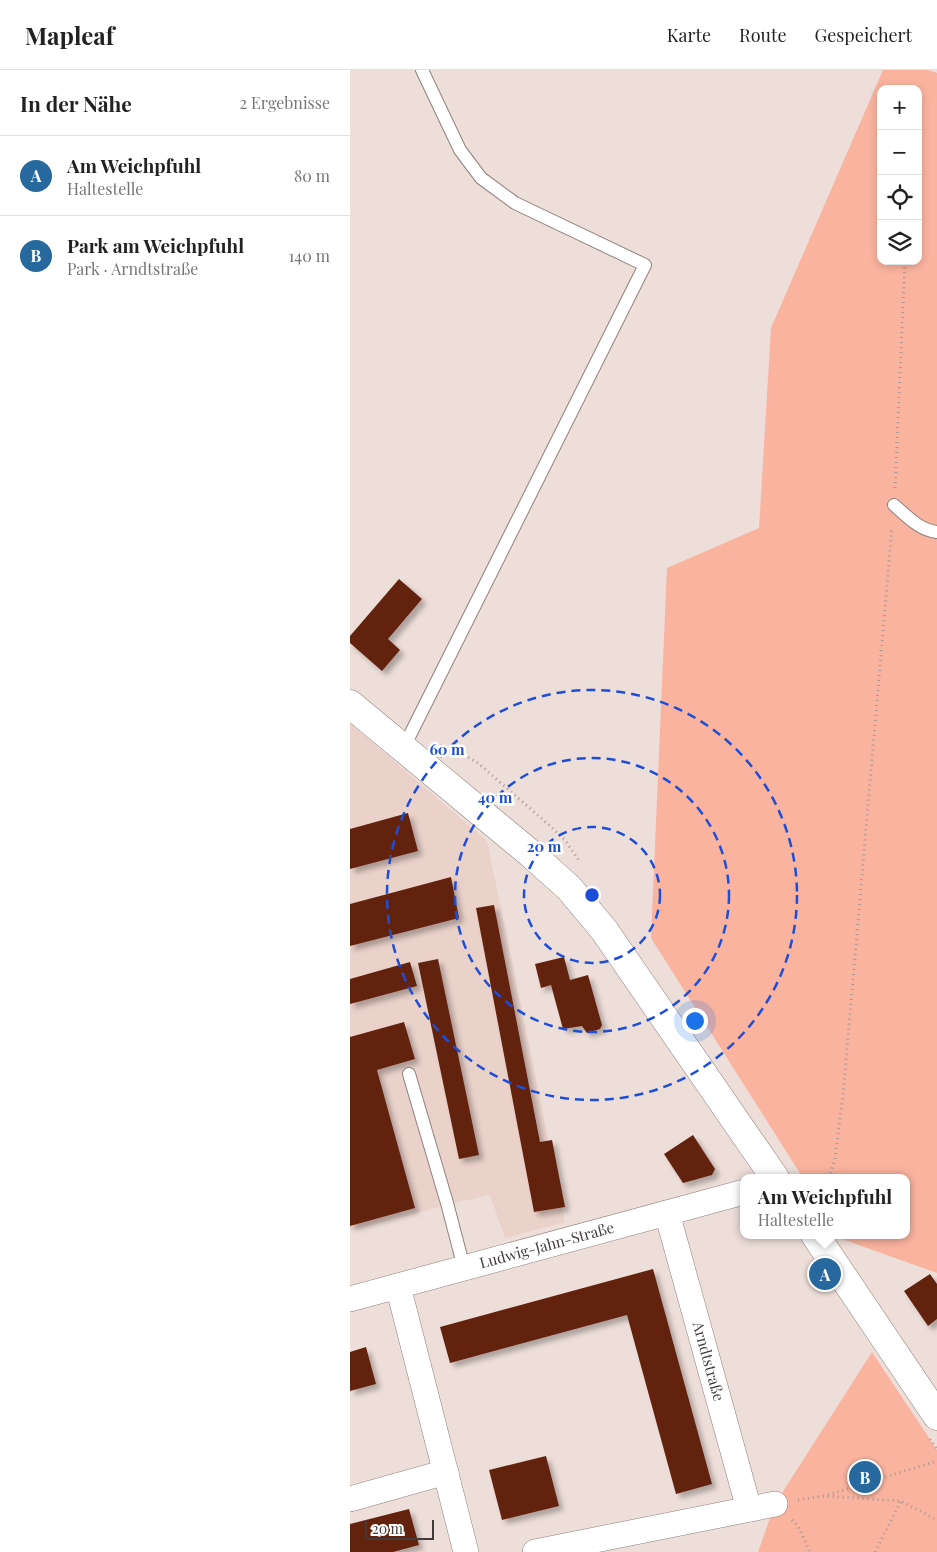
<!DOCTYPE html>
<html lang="de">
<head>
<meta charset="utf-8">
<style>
	body { margin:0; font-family:"Playfair Display",serif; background:#f6f6f6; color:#222 }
	.controls { position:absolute; right:15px; top:15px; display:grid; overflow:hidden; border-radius:10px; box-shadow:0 2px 8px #0003 }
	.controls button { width:45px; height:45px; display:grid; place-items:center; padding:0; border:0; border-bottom:1px solid #e0e0e0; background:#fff; color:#222; font:25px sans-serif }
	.scale { position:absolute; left:15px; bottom:12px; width:69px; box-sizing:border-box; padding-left:5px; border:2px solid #403a38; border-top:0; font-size:14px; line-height:18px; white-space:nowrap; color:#403a38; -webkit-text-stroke:4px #fff; paint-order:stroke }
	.you { position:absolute; left:344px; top:950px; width:18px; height:18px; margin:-12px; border:4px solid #fff; border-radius:50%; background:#1a73e8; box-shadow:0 0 0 8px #1a73e833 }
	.badge { display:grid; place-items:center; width:32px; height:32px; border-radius:50%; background:#27699f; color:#fff; font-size:16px; font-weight:700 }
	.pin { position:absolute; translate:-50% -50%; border:2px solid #fff; box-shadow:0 1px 5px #0006 }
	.popup { position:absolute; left:390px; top:1104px; width:170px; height:65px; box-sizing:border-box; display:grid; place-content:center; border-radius:10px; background:#fff; filter:drop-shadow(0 1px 4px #0005); font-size:16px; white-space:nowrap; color:#767676 }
	.popup b { font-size:19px; color:#222 }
	.popup::after { content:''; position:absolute; left:50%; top:100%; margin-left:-10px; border:10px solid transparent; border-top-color:#fff }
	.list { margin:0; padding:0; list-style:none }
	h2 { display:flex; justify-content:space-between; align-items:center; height:65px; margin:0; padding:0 20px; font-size:21px }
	h2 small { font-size:16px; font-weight:400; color:#767676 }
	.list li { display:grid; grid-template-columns:32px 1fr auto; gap:15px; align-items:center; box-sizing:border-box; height:80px; padding:0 20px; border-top:1px solid #e0e0e0 }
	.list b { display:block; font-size:19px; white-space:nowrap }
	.list p { margin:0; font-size:16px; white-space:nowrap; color:#767676 }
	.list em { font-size:16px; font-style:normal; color:#767676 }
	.icon { flex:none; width:28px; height:28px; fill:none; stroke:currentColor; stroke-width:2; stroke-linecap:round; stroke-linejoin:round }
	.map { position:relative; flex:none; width:587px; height:1482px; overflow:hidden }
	header { display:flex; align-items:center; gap:30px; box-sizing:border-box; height:70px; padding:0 25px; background:#fff; border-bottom:1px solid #e0e0e0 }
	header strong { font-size:24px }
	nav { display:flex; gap:28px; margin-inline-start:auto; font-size:18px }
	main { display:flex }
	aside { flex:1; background:#fff }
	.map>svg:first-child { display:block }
	.built { fill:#ead1ca }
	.green { fill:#fab39f; fill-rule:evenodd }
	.building { fill:#642310; filter:url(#shadow) }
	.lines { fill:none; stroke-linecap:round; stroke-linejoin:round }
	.service-casing { stroke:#90817d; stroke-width:14 }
	.minor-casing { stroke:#90817d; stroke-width:26 }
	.secondary-casing { stroke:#90817d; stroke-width:29 }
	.path { stroke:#a59995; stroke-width:3; stroke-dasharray:1 4; stroke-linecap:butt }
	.service { stroke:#fff; stroke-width:12 }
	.minor { stroke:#fff; stroke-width:25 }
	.secondary { stroke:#fff; stroke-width:28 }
	.ring { fill:none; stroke:#1d4ed8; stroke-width:2.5; stroke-dasharray:9 6 }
	.labels { text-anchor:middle; stroke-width:5; stroke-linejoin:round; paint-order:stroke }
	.street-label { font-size:15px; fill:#403a38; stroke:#fff }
	.centre { fill:#1d4ed8; stroke:#fff; stroke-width:2.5 }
	.ring-label { font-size:15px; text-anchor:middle; font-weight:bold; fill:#1d4ed8; stroke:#fff; stroke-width:5; stroke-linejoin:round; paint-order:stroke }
</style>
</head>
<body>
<header>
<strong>Mapleaf</strong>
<nav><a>Karte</a><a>Route</a><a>Gespeichert</a></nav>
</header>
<main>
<aside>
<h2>In der Nähe<small>2 Ergebnisse</small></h2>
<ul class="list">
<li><span class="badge">A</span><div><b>Am Weichpfuhl</b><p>Haltestelle</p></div><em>80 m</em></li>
<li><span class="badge">B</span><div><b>Park am Weichpfuhl</b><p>Park · Arndtstraße</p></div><em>140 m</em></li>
</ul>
</aside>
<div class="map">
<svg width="587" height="1482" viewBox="0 0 587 1482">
	<defs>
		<filter id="shadow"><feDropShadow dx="4.5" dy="4.5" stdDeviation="2.5" flood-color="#0004"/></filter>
	</defs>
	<rect width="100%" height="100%" fill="#eeded9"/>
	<!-- built -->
	<path class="built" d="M0,653L137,771L215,1152L155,1168L140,1125L108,1132L0,1161Z"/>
	<!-- green -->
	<path class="green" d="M533,0H578L587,3V1203L492,1169L489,1165H556V1108H453L301,868L317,498L409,458L421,258ZM531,19H568V191H531Z
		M522,1282L587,1380V1482H408L425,1434Z"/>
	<!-- building -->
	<path class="building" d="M49,509L72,529L38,569L50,580L32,601L0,573V566Z
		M58,743L68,781L0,799V759Z
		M101,807L109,848L0,876V834Z
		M144,835L190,1072L202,1070L215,1137L184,1142L126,838Z
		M214,887L220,910L238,905L252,955L250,959L237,963L232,956L213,959L201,915L191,918L185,894Z
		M88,889L129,1085L109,1089L68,893Z
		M60,892L67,916L0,934V909Z
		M54,952L65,989L27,1000L65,1138L0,1156V967Z
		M343,1065L365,1099L362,1105L333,1113L314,1084Z
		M303,1199L362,1414L326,1424L277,1245L100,1293L90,1257Z
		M580,1204L587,1214V1249L578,1256L554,1221Z
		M16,1277L26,1314L0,1321V1282Z
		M196,1386L209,1436L152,1450L139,1400Z
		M59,1439L69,1475L43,1482H0V1454Z"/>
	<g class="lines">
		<defs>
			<path id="service" d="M544,435C557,446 569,460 587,462
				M54,677L295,195L165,133L131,108L110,80L72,0
				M59,1004L97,1133L114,1198"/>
			<g id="minor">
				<path id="s1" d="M317,1143L399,1439"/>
				<path d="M48,1216L116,1482"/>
				<path id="s2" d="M0,1229L394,1122"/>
				<path d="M0,1429L96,1402"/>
				<path d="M185,1482L425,1434"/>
			</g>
			<path id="secondary" d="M0,634L181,784L219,818L254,860L425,1108
				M465,1165L587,1346"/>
		</defs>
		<!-- service casing -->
		<use href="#service" class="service-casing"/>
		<!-- minor casing -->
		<use href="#minor" class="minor-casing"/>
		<!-- secondary casing -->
		<use href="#secondary" class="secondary-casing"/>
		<!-- path -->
		<path class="path" d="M545,418L555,191
			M91,675L113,684L128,693L199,755L215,770L230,792
			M479,1108L485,1089L493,1025L542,457
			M580,1369L587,1379
			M478,1425L587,1391
			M448,1430L474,1426L551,1431L587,1450
			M442,1450L448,1456L460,1482
			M525,1482L551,1431"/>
		<!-- service -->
		<use href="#service" class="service"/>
		<!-- minor -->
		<use href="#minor" class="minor"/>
		<!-- secondary -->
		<use href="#secondary" class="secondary"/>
	</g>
	<!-- distance rings -->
	<g class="ring">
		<circle cx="242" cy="825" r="68"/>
		<circle cx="242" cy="825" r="137"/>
		<circle cx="242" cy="825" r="205"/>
	</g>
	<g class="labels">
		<!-- street labels -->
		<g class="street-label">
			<text dy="5" stroke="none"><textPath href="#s2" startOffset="204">Ludwig-Jahn-Straße</textPath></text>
			<text dy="5" stroke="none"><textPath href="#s1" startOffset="154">Arndtstraße</textPath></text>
		</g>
	</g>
	<circle cx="242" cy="825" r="8" class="centre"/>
	<g class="ring-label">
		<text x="97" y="685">60 m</text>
		<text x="145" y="733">40 m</text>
		<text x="194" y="782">20 m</text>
	</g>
</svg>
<div class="controls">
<button>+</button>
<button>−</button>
<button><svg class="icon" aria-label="locate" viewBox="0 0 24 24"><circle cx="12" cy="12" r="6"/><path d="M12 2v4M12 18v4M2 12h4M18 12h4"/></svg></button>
<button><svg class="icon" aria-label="layers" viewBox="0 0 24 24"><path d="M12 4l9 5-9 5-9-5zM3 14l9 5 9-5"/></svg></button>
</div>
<div class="scale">20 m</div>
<div class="you"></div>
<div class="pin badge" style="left:475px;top:1204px">A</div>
<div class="popup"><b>Am Weichpfuhl</b>Haltestelle</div>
<div class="pin badge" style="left:515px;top:1407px">B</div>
</div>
</main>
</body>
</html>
